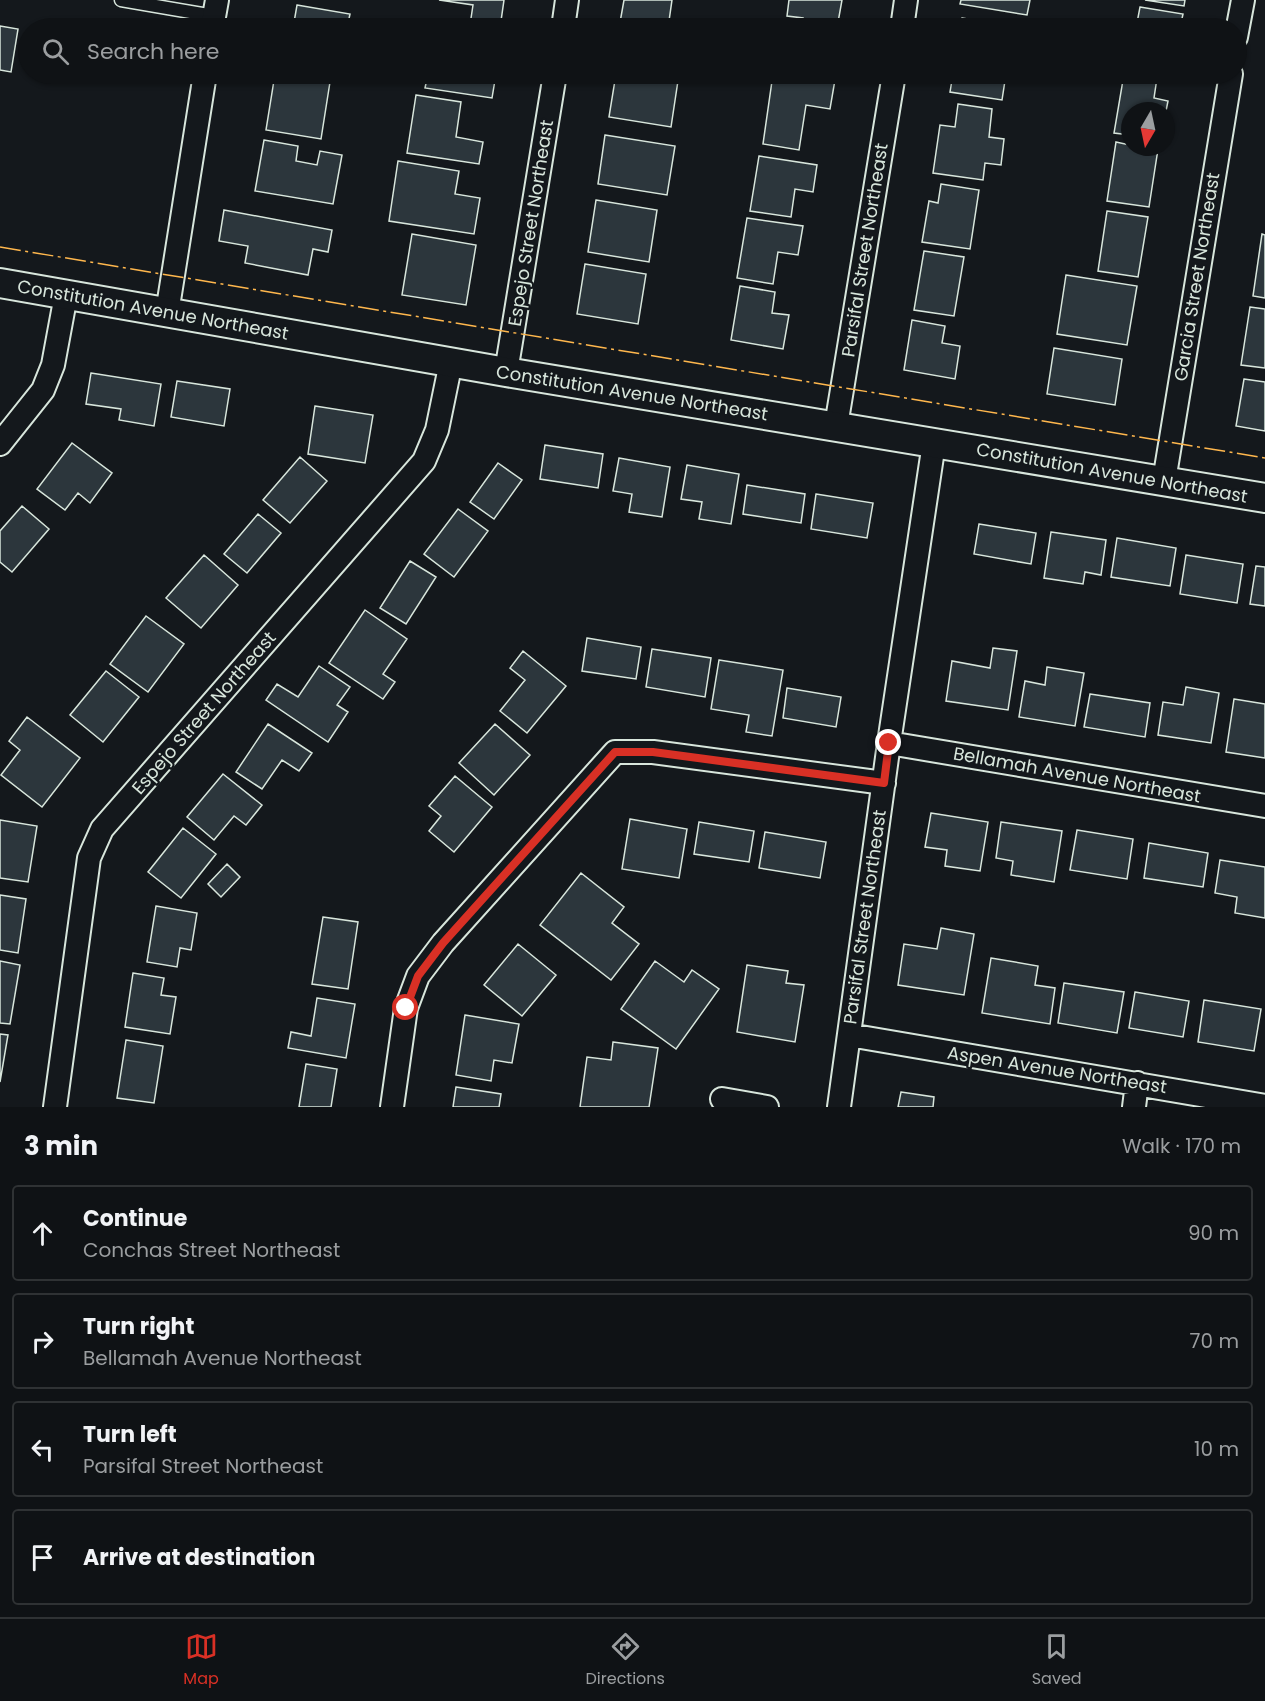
<!DOCTYPE html>
<html lang="en">
<head>
<meta charset="utf-8">
<style>
	body { margin:0; font-family:Poppins,sans-serif; background:#1d2022; color:#f1f3f6 }
	.compass { position:absolute; left:1121px; top:102px; width:54px; height:54px; border-radius:50%; background:#0f1215; box-shadow:0 2px 4px #0004; rotate:189deg }
	.stop { position:absolute; width:18px; height:18px; margin:-14px; border:4px solid #d93025; border-radius:50%; background:#fff }
	.stop.end { background:#d93025; border-color:#fff; box-shadow:0 2px 6px #0008 }
	.list { margin:0; padding:0; list-style:none }
	h2 { display:flex; justify-content:space-between; align-items:center; height:78px; margin:0; padding:0 24px; font-size:26px }
	h2 small { font-size:20px; font-weight:400; color:#9b9ea0 }
	.list li { display:grid; grid-template-columns:39px 1fr auto; gap:18px; align-items:center; box-sizing:border-box; height:96px; margin:0 12px 12px; padding:0 12px; border:2px solid #2f3234; border-radius:6px }
	.list b { display:block; font-size:22px; white-space:nowrap }
	.list p { margin:0; font-size:20px; white-space:nowrap; color:#9b9ea0 }
	.list em { font-size:20px; font-style:normal; color:#9b9ea0 }
	.icon { flex:none; width:33px; height:33px; fill:none; stroke:currentColor; stroke-width:2; stroke-linecap:round; stroke-linejoin:round }
	.map { position:relative; flex:none; width:1265px; height:1107px; overflow:hidden }
	.search { position:absolute; background:#0f1215; box-shadow:0 2px 4px #0004; left:18px; right:18px; top:18px; height:66px; display:flex; align-items:center; gap:15px; box-sizing:border-box; padding:0 21px; border-radius:33px; color:#9b9ea0; font-size:22px }
	.sheet { height:510px; background:#0f1215 }
	nav { display:flex; justify-content:space-around; align-items:center; box-sizing:border-box; height:84px; border-top:2px solid #2f3234; background:#0f1215; font-size:16px; color:#9b9ea0 }
	nav a { display:grid; justify-items:center; gap:3px }
	nav .on { color:#d93025 }
	.map>svg:first-child { display:block }
	.building { fill:#2c363c; stroke:#d8e6dc; stroke-width:1.5 }
	.lines { fill:none; stroke-linecap:round; stroke-linejoin:round }
	.service-casing { stroke:#d8e6dc; stroke-width:15 }
	.minor-casing { stroke:#d8e6dc; stroke-width:26 }
	.tertiary-casing { stroke:#d8e6dc; stroke-width:32 }
	.service { stroke:#14181c; stroke-width:12 }
	.minor { stroke:#14181c; stroke-width:22 }
	.tertiary { stroke:#14181c; stroke-width:28 }
	.power { stroke:#ffb74d; stroke-width:1.5; stroke-dasharray:21 4.5 3 4.5; stroke-linecap:butt }
	.route { stroke:#d93025; stroke-width:8 }
	.labels { text-anchor:middle; stroke-width:4.5; stroke-linejoin:round; paint-order:stroke }
	.street-label { font-size:18px; fill:#d8e6dc; stroke:#14181c }
</style>
</head>
<body>
<div class="map">
<svg width="1265" height="1107" viewBox="0 0 1265 1107">
	<rect width="100%" height="100%" fill="#14181c"/>
	<!-- building -->
	<path class="building" d="M439,0H504L500,28L470,25L473,5Z
		M624,0H672L668,28H619Z
		M789,0H842L837,28H801L803,18L787,16Z
		M961,0H1030L1027,15L960,4Z
		M1145,0H1185L1184,6Z
		M297,5L350,14L347,28H293Z
		M1140,7L1183,14L1180,28H1136Z
		M962,18L1014,27L1013,28H960Z
		M0,26L18,29L11,72L0,70Z
		M275,74L330,82L321,139L266,130Z
		M428,74H496L492,98L425,88Z
		M616,74H679L671,127L609,117Z
		M773,74H836L830,109L806,105L799,150L763,144Z
		M953,74H1006L1002,100L950,92Z
		M1124,74L1157,78L1154,98L1168,101L1166,111H1130V135L1114,133Z
		M416,95L461,102L456,137L483,142L479,164L407,153Z
		M958,104L992,109L989,137L1004,139L1001,165L985,163L983,180L933,173L940,125L955,127Z
		M605,135L675,146L667,195L598,184Z
		M264,140L298,146L296,161L317,165L320,151L342,155L333,204L255,191Z
		M1116,142L1130,145V147L1158,149L1149,207L1107,201Z
		M759,156L817,165L813,192L795,189L791,217L750,211Z
		M398,161L459,171L455,194L480,198L474,234L389,221Z
		M941,184L979,190L970,249L922,242L929,201L938,203Z
		M596,200L657,210L649,262L588,252Z
		M224,210L332,230L328,252L313,249L308,275L245,263L248,246L219,241Z
		M1107,211L1148,217L1138,277L1098,271Z
		M747,218L803,226L798,255L778,252L773,284L737,278Z
		M412,234L476,245L466,305L402,295Z
		M1262,234L1265,235V298L1253,296Z
		M924,251L964,257L954,316L914,310Z
		M585,264L646,274L638,324L577,314Z
		M1066,275L1137,286L1127,345L1057,334Z
		M740,286L775,292L772,313L789,315L783,349L731,340Z
		M1250,307L1265,309V368L1241,365Z
		M912,320L945,326L942,343L960,346L955,379L904,370Z
		M1054,348L1122,359L1115,405L1047,394Z
		M91,373L161,384L154,426L119,420L121,409L86,404Z
		M1244,379L1265,382V431L1236,426Z
		M177,381L230,389L224,426L171,417Z
		M315,406L373,415L365,463L308,454Z
		M72,443L112,473L90,503L78,493L65,510L37,489Z
		M545,445L603,454L598,488L540,479Z
		M300,457L327,481L290,523L263,500Z
		M619,458L670,467L662,517L629,512L632,494L613,491Z
		M498,463L522,480L494,519L470,502Z
		M687,465L739,474L731,524L699,519L702,502L681,499Z
		M747,485L805,494L801,523L743,514Z
		M816,494L873,503L867,538L811,529Z
		M22,506L49,529L12,572L0,562V531Z
		M458,509L488,531L454,577L424,554Z
		M258,514L281,533L247,573L224,554Z
		M979,524L1036,533L1031,564L974,554Z
		M1051,532L1106,540L1101,575L1085,572L1083,584L1044,578Z
		M1117,538L1176,548L1170,586L1111,577Z
		M204,555L238,585L201,628L166,598Z
		M1186,555L1243,564L1237,603L1180,594Z
		M410,561L436,577L406,624L380,608Z
		M1256,566L1265,567V606L1250,604Z
		M365,610L407,639L383,674L395,682L383,699L329,663Z
		M146,616L184,644L148,692L110,664Z
		M587,638L641,647L636,679L582,671Z
		M993,648L1017,651L1008,710L946,701L952,661L990,668Z
		M652,649L711,658L705,697L646,687Z
		M523,651L566,686L527,733L500,711L525,680L510,668Z
		M719,660L783,670L772,736L746,732L749,715L711,709Z
		M319,666L350,687L337,705L348,712L328,742L266,700L277,684L298,697Z
		M1047,667L1084,673L1075,726L1019,717L1025,681L1045,685Z
		M106,671L139,697L103,742L70,715Z
		M1186,687L1219,693L1211,743L1158,735L1163,702L1183,705Z
		M787,688L841,697L836,727L783,718Z
		M1090,694L1150,703L1145,737L1084,727Z
		M1234,699L1265,704V758L1226,752Z
		M27,717L80,758L42,807L1,775L20,750L9,741Z
		M268,724L312,753L299,771L282,760L262,789L236,772Z
		M495,724L530,755L494,795L459,763Z
		M223,774L262,805L246,825L234,816L214,840L187,817Z
		M455,776L492,807L454,852L429,831L441,816L429,806Z
		M931,813L988,822L980,871L945,866L947,850L925,847Z
		M630,819L687,829L679,878L622,869Z
		M0,820L37,826L28,882L0,878Z
		M699,822L754,831L749,862L694,854Z
		M1001,822L1062,831L1054,882L1011,875L1013,861L996,858Z
		M183,828L216,854L181,898L148,872Z
		M1077,830L1133,839L1127,879L1070,870Z
		M765,832L826,842L820,878L759,868Z
		M1149,843L1208,853L1203,887L1144,878Z
		M1220,860L1265,867V918L1235,913L1237,897L1215,893Z
		M227,864L240,877L221,897L208,884Z
		M581,873L624,907L612,923L639,944L611,980L540,925Z
		M0,895L26,899L18,953L0,950Z
		M156,906L197,913L191,950L180,948L177,967L147,962Z
		M323,917L358,922L348,989L312,984Z
		M941,928L974,934L964,995L898,985L904,944L937,949Z
		M518,944L556,975L522,1016L484,985Z
		M991,958L1038,966L1035,985L1055,988L1050,1024L982,1013Z
		M0,961L20,965L10,1024L0,1023Z
		M655,961L684,982L692,970L719,989L676,1049L621,1009Z
		M747,965L788,971L786,983L804,985L795,1042L737,1032Z
		M133,973L164,978L161,995L176,997L170,1034L125,1027Z
		M1064,983L1124,992L1117,1033L1058,1023Z
		M1135,992L1189,1001L1183,1037L1129,1028Z
		M317,998L355,1004L346,1058L288,1048L291,1032L311,1036Z
		M1204,1000L1261,1009L1254,1051L1198,1042Z
		M465,1015L519,1024L512,1063L494,1060L491,1081L456,1075Z
		M0,1034L8,1035L0,1082Z
		M126,1040L163,1046L154,1103L117,1098Z
		M613,1042L658,1048L649,1107H580L587,1057L611,1060Z
		M306,1064L337,1069L331,1107H299Z
		M456,1087L501,1094L499,1107H453Z
		M901,1092L934,1097L933,1107H898Z"/>
	<g class="lines">
		<defs>
			<path id="service" d="M121,0L214,16"/>
			<path id="minor" d="M212,28L217,0
				M563,28L567,0
				M902,28L906,0
				M1236,37L1243,0
				M167,313L205,74
				M506,372L555,74
				M836,426L894,74
				M0,444L43,390L53,365L66,295
				M1164,481L1231,74
				M889,743L1265,806
				M849,1035L1265,1106
				M722,1099L767,1107
				M55,1107L89,858L102,829L424,461L437,430L451,362
				M392,1107L406,1008L418,976L443,943L615,752H653L884,783
				M839,1107L889,743L934,443
				M1134,1107L1137,1083"/>
			<path id="tertiary" d="M0,283L506,372L1265,498"/>
		</defs>
		<!-- service casing -->
		<use href="#service" class="service-casing"/>
		<!-- minor casing -->
		<use href="#minor" class="minor-casing"/>
		<!-- tertiary casing -->
		<use href="#tertiary" class="tertiary-casing"/>
		<!-- service -->
		<use href="#service" class="service"/>
		<!-- minor -->
		<use href="#minor" class="minor"/>
		<!-- tertiary -->
		<use href="#tertiary" class="tertiary"/>
		<!-- power -->
		<path class="power" d="M0,247L1265,458"/>
	</g>
	<g class="lines">
		<!-- route -->
		<path class="route" d="M406,1008L418,976L443,943L615,752H653L884,783L889,743"/>
	</g>
	<g class="labels">
		<!-- street labels -->
		<g class="street-label">
			<text transform="translate(531 223) rotate(-81)" y="6">Espejo Street Northeast</text>
			<text transform="translate(865 250) rotate(-81)" y="6">Parsifal Street Northeast</text>
			<text transform="translate(1197 277) rotate(-81)" y="6">Garcia Street Northeast</text>
			<text transform="translate(153 310) rotate(10)" y="6">Constitution Avenue Northeast</text>
			<text transform="translate(632 393) rotate(9)" y="6">Constitution Avenue Northeast</text>
			<text transform="translate(1112 473) rotate(10)" y="6">Constitution Avenue Northeast</text>
			<text transform="translate(204 713) rotate(-49)" y="6">Espejo Street Northeast</text>
			<text transform="translate(1077 775) rotate(10)" y="6">Bellamah Avenue Northeast</text>
			<text transform="translate(865 917) rotate(-82)" y="6">Parsifal Street Northeast</text>
			<text transform="translate(1057 1070) rotate(9)" y="6">Aspen Avenue Northeast</text>
		</g>
	</g>
</svg>
<svg class="compass" viewBox="-18 -18 36 36"><path d="M0-13l5 13h-10z" fill="#e53935"/><path d="M0 13l5-13h-10z" fill="#9b9ea0"/></svg>
<div class="stop" style="left:406px;top:1008px"></div>
<div class="stop end" style="left:889px;top:743px"></div>
<div class="search"><svg class="icon" aria-label="search" viewBox="0 0 24 24"><circle cx="10" cy="10" r="6"/><path d="M15 15l6 6"/></svg>Search here</div>
</div>
<section class="sheet">
<h2>3 min<small>Walk · 170 m</small></h2>
<ul class="list">
<li><svg class="icon" aria-label="ahead" viewBox="0 0 24 24"><path d="M12 20V5M6 11l6-6 6 6"/></svg><div><b>Continue</b><p>Conchas Street Northeast</p></div><em>90 m</em></li>
<li><svg class="icon" aria-label="right" viewBox="0 0 24 24"><path d="M7 20v-9h11M14 6l5 5-5 5"/></svg><div><b>Turn right</b><p>Bellamah Avenue Northeast</p></div><em>70 m</em></li>
<li><svg class="icon" aria-label="left" viewBox="0 0 24 24"><path d="M17 20v-9H6M10 6l-5 5 5 5"/></svg><div><b>Turn left</b><p>Parsifal Street Northeast</p></div><em>10 m</em></li>
<li><svg class="icon" aria-label="arrive" viewBox="0 0 24 24"><path d="M6 21V4h12l-3 4 3 4H6"/></svg><div><b>Arrive at destination</b></div></li>
</ul>
</section>
<nav>
<a class="on"><svg class="icon" aria-label="map" viewBox="0 0 24 24"><path d="M3 6l6-2 6 2 6-2v14l-6 2-6-2-6 2zM9 4v14M15 6v14"/></svg>Map</a>
<a><svg class="icon" aria-label="directions" viewBox="0 0 24 24"><path d="M12 3l9 9-9 9-9-9zM9 14v-3h6M13 9l2 2-2 2"/></svg>Directions</a>
<a><svg class="icon" aria-label="saved" viewBox="0 0 24 24"><path d="M7 4h10v16l-5-4-5 4z"/></svg>Saved</a>
</nav>
</body>
</html>
